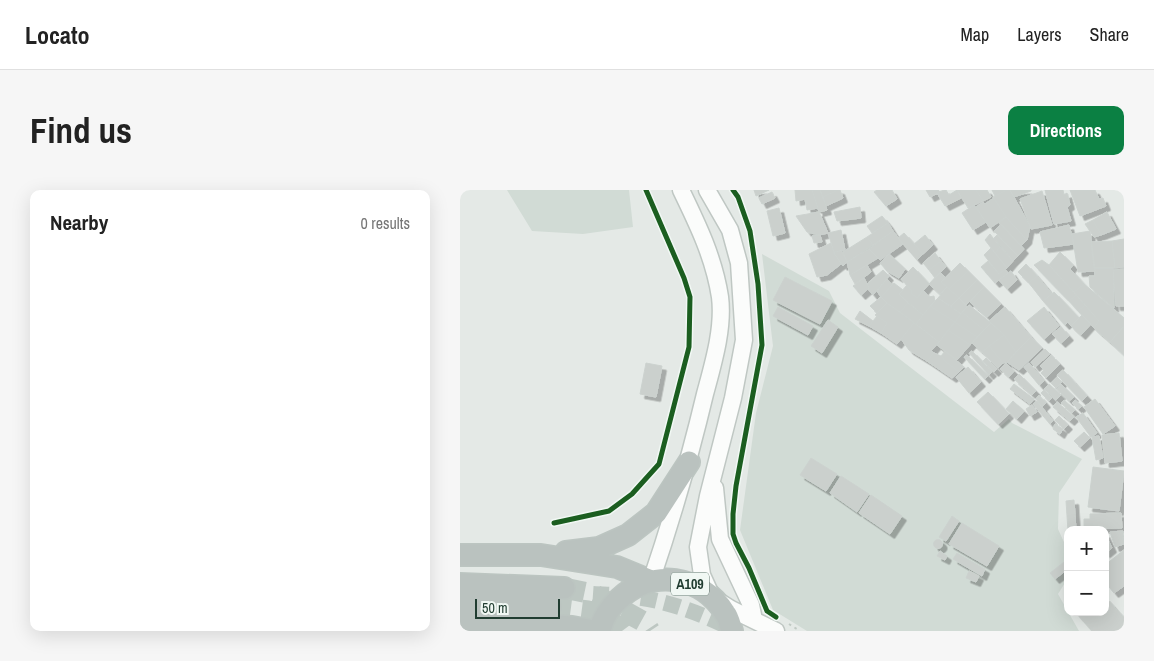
<!DOCTYPE html>
<html lang="en">
<head>
<meta charset="utf-8">
<style>
	body { margin:0; font-family:"Archivo Narrow",sans-serif; background:#f6f6f6; color:#222 }
	.controls { position:absolute; right:15px; bottom:15px; display:grid; overflow:hidden; border-radius:10px; box-shadow:0 5px 20px #0002 }
	.controls button { width:45px; height:45px; display:grid; place-items:center; padding:0; border:0; border-bottom:1px solid #e0e0e0; background:#fff; color:#222; font:25px sans-serif }
	.scale { position:absolute; left:15px; bottom:12px; width:85px; box-sizing:border-box; padding-left:5px; border:2px solid #213d31; border-top:0; font-size:14px; line-height:18px; white-space:nowrap; color:#213d31; -webkit-text-stroke:4px #f1f8f4; paint-order:stroke }
	.list { margin:0; padding:0; list-style:none }
	h2 { display:flex; justify-content:space-between; align-items:center; height:65px; margin:0; padding:0 20px; font-size:21px }
	h2 small { font-size:16px; font-weight:400; color:#767676 }
	.map { position:relative; flex:none; width:664px; height:441px; overflow:hidden; border-radius:10px }
	header { display:flex; align-items:center; gap:30px; box-sizing:border-box; height:70px; padding:0 25px; background:#fff; border-bottom:1px solid #e0e0e0 }
	header strong { font-size:24px }
	nav { display:flex; gap:28px; margin-inline-start:auto; font-size:18px }
	.intro { display:flex; align-items:center; justify-content:space-between; box-sizing:border-box; height:120px; padding:0 30px }
	h1 { margin:0; font-size:35px }
	.button { padding:12px 22px; border-radius:10px; background:#0b8043; color:#fff; font-size:18px; font-weight:700 }
	main { display:flex; gap:30px; padding:0 30px }
	aside { flex:1; background:#fff; border-radius:10px; box-shadow:0 5px 20px #0002 }
	.map>svg:first-child { display:block }
	.built { fill:#d1dbd5 }
	.building { fill:#cbd0cd; stroke:#ccd2cf; filter:url(#shadow) }
	.lines { fill:none; stroke-linecap:round; stroke-linejoin:round }
	.secondary-tunnel { stroke:#bdc7c2; stroke-width:16; stroke-dasharray:16 8; stroke-linecap:butt }
	.highway-tunnel { stroke:#bdc7c2; stroke-width:21; stroke-dasharray:21 11; stroke-linecap:butt }
	.secondary-casing { stroke:#bfc7c3; stroke-width:19 }
	.highway-casing { stroke:#bcc5c1; stroke-width:24 }
	.path { stroke:#c0cac4; stroke-width:2; stroke-dasharray:2.5 4; stroke-linecap:butt }
	.secondary { stroke:#fbfcfb; stroke-width:16 }
	.highway { stroke:#bac2bf; stroke-width:21 }
	.cycleway-casing { stroke:#f1f8f4; stroke-width:8 }
	.cycleway { stroke:#1b5e20; stroke-width:5 }
	.labels { text-anchor:middle; stroke-width:4; stroke-linejoin:round; paint-order:stroke }
	.shield { fill:#f1f8f4; stroke:#5f756c; stroke-width:1 }
	.shield-label { font-size:14px; font-weight:bold; fill:#213d31 }
</style>
</head>
<body>
<header>
<strong>Locato</strong>
<nav><a>Map</a><a>Layers</a><a>Share</a></nav>
</header>
<div class="intro"><h1>Find us</h1><a class="button">Directions</a></div>
<main>
<aside>
<h2>Nearby<small>0 results</small></h2>
<ul class="list">
</ul>
</aside>
<div class="map">
<svg width="664" height="441" viewBox="0 0 664 441">
	<defs>
		<filter id="shadow"><feDropShadow dx="4.5" dy="4.5" stdDeviation="0" flood-color="#0004"/></filter>
	</defs>
	<rect width="100%" height="100%" fill="#e4e9e6"/>
	<!-- built -->
	<path class="built" d="M47,0H169L173,37L123,44L72,41Z
		M302,64L369,101L380,123L534,242L549,229L552,233L622,269L599,303L598,339L608,361V388L598,404L619,441H347L313,420L280,340L296,223L313,156Z"/>
	<!-- building -->
	<path class="building" d="M294,0H309L296,6Z
		M335,0H352L358,18L347,20L345,9L336,11Z
		M352,0H360L367,20L359,22Z
		M360,0H378L363,7Z
		M378,0H380L383,8L366,16L363,7Z
		M417,0H432L437,9L426,16L414,2Z
		M466,0H478L480,2L470,7Z
		M484,0H486L489,5L497,0L501,8L485,16L477,3Z
		M497,0H516L523,11L508,18Z
		M516,0H527L531,7L523,11Z
		M532,0H547L535,6Z
		M547,0H550L570,36L567,50L546,27L533,7Z
		M550,0H571V1L554,7Z
		M585,0H603L604,5L607,3L610,15L607,17L611,31L594,34Z
		M610,0H635L639,9L643,8L646,16L620,26Z
		M582,1L592,35L571,39L560,9Z
		M312,2L315,8L302,14L299,8Z
		M534,8L546,27L530,38L516,17L523,12L525,14Z
		M514,15L526,32L513,40L502,23Z
		M400,17L401,28L377,31L374,22Z
		M319,18L325,43L313,46L307,21Z
		M359,22L368,43L359,45L347,42L336,26Z
		M647,22L656,39L641,45L633,30Z
		M422,26L428,33L412,43L407,36Z
		M546,27L567,50L561,56L539,33Z
		M633,30L641,45L634,47L625,34Z
		M428,33L433,41L413,55L407,47Z
		M541,34L564,59L558,66L534,41Z
		M609,35L614,54L584,58L580,42Z
		M381,40L385,60L374,62L368,43Z
		M433,41L443,54L420,70L409,59Z
		M630,41L635,81L618,82L612,44Z
		M444,43L463,64L457,70L438,48Z
		M530,44L540,57L535,63L525,50Z
		M360,45L362,52L354,53L352,46Z
		M465,45L473,55L463,64L454,54Z
		M537,45L558,66L553,71L534,48Z
		M407,47L413,55L387,72L383,62Z
		M664,49V77L655,78L652,51Z
		M652,51L655,78H634L631,52Z
		M371,53L374,63L381,74L367,85L357,87L349,64Z
		M540,57L553,71L547,78L535,63Z
		M531,58L547,78L539,84L524,65Z
		M409,59L418,68L390,85L387,72Z
		M381,60L387,72L383,76L374,63Z
		M600,62L613,75L610,79L624,94L614,102L589,75Z
		M475,63L481,71L469,80L463,73Z
		M429,64L445,79L439,88L427,81L420,73Z
		M582,70L589,75L616,105L609,111L574,75Z
		M481,71L486,77L475,88L469,80Z
		M528,71L539,84L545,79L548,83L535,93L521,77Z
		M500,73L508,81L489,99L481,92Z
		M566,74L577,86L569,93L558,82Z
		M407,75L411,82L395,94L390,85Z
		M453,77L469,94L457,108L451,103L452,101L441,89Z
		M634,78H653L654,118L630,97L629,86H635Z
		M664,79V116H656L653,80Z
		M423,80L429,86L413,105L408,99L409,98L407,94Z
		M508,81L517,90L499,108L489,99Z
		M551,81L557,90L547,99L539,90Z
		M480,82L486,88L481,92L487,97L480,104L469,94Z
		M577,86L592,104L583,111L569,93Z
		M325,87L372,111L360,134L313,110Z
		M404,88L409,98L401,105L393,96Z
		M427,89L432,95L421,107L417,101Z
		M517,90L524,97L506,115L499,108Z
		M434,93L443,100L439,104L448,113L440,122L427,113L421,107Z
		M624,94L664,128V136L650,152L634,138L639,131L614,102Z
		M447,95L452,101L451,103L457,108L463,100L469,107L474,106L475,111L463,125L439,104Z
		M487,97L499,108L491,116L478,108Z
		M524,97L541,114L527,127L510,112Z
		M594,102L619,128L611,136L608,132L605,135L583,111Z
		M616,105L625,115L618,121L609,111Z
		M421,107L427,113L417,123L410,116Z
		M478,108L501,124L495,132L470,116Z
		M499,108L507,117L501,124L491,116Z
		M427,113L454,133L437,154L421,143L427,133L415,125Z
		M448,113L463,125L456,134L440,122Z
		M509,115L531,133L524,140L502,122Z
		M625,115L639,131L634,138L618,121Z
		M470,116L495,132L479,152L456,134Z
		M318,117L353,136L348,145L313,126Z
		M545,117L571,147L556,162L544,145L529,131Z
		M584,117L599,136L584,149L567,131Z
		M400,121L413,131L409,136L395,129Z
		M502,122L524,140L517,147L495,132Z
		M622,125L631,134L621,145L611,136Z
		M417,126L427,133L421,143L409,136Z
		M368,130L378,137L362,163L351,156Z
		M495,132L517,147L510,155L488,140Z
		M454,133L479,152L471,161L474,163L467,171L449,160L441,149Z
		M531,133L544,145L522,162L512,153Z
		M664,136V165L650,152Z
		M601,137L609,146L601,153L592,144Z
		M488,140L510,155L497,170L477,155Z
		M544,145L556,162L547,172L543,173L529,156Z
		M571,147L582,158L559,180L547,172Z
		M529,156L543,173L538,178L522,162Z
		M585,159L590,164L575,177L571,172Z
		M485,161L504,177L499,182L486,172L481,166Z
		M512,161L532,182L529,185L509,163Z
		M474,163L481,166L486,172L499,182L492,188L467,171Z
		M507,165L528,186L525,189L504,167Z
		M591,165L600,174L586,188L581,183L584,180L580,176Z
		M526,168L537,179L534,182L523,171Z
		M186,173L202,176L196,207L180,204Z
		M546,173L554,181L549,187L540,179Z
		M569,173L584,191L579,195L564,177Z
		M508,177L521,192L509,203L496,187Z
		M603,180L627,206L622,211L597,185Z
		M559,184L576,201L572,205L554,189Z
		M597,187L602,192L596,198L591,193Z
		M554,194L574,209L570,214L550,199Z
		M589,194L601,205L596,210L584,199Z
		M601,194L614,207L609,211L597,199Z
		M584,200L592,208L589,211L581,203Z
		M528,202L549,224L538,234L517,212Z
		M579,205L586,213L582,217L576,209Z
		M635,209L655,236L643,244L624,217Z
		M604,210L615,220L612,223L601,213Z
		M615,210L622,216L618,219L612,213Z
		M553,211L564,221L557,229L546,219Z
		M577,211L593,231L590,234L573,214Z
		M597,212L614,227L610,231L593,217Z
		M572,215L577,222L570,226L566,219Z
		M623,223L637,243L631,247L616,227Z
		M599,226L608,235L604,239L595,230Z
		M595,234L603,239L600,244L593,239Z
		M624,242L630,248L620,257L614,251Z
		M659,243L662,271L645,273L642,245Z
		M639,246L643,268L636,270L632,247Z
		M351,268L377,284L366,301L340,285Z
		M633,277L664,281L659,321L628,317Z
		M381,286L409,304L397,322L370,303Z
		M411,305L442,326L430,344L399,323Z
		M614,310L616,340L608,341L606,311Z
		M661,323L662,338L624,339V329H630V324Z
		M492,326L499,331L486,351L479,347Z
		M502,333L539,356L527,376L489,354Z
		M663,341L664,354L655,357L650,342Z
		M645,343L652,358L646,363H645Z
		M473.5 354a4.5 4.5 0 1 1 9 0a4.5 4.5 0 1 1-9 0Z
		M664,360V396L654,403L645,392V375Z
		M480,361L487,366L485,370L477,366Z
		M497,363L525,379L522,386L493,369Z
		M604,372L608,376V379L595,389L590,383Z
		M509,381L519,386L516,392L506,388Z
		M645,407L664,428V441H632L615,422H645Z"/>
	<g class="lines">
		<!-- secondary-tunnel -->
		<path class="secondary-tunnel" d="M133,404C147,405 162,405 176,407C212,412 244,425 277,441"/>
		<!-- highway-tunnel -->
		<path class="highway-tunnel" d="M104,398L133,404L184,432L190,441
			M90,416L128,421L159,437L162,441"/>
		<defs>
			<path id="secondary" d="M247,0L270,40L279,73L284,150L273,208L248,306L238,357L242,385L252,407L271,419L316,441
				M255,298L260,349L291,415L294,430
				M191,391C212,329 230,267 245,204C253,174 264,138 260,107C254,68 238,35 221,0"/>
			<path id="highway" d="M106,362L139,358L168,345L196,323L229,272
				M0,365H81L157,377L191,391
				M0,394L104,398
				M0,413L90,416
				M0,430L112,437L133,441
				M140,441C142,429 150,417 159,409C192,378 241,385 265,423C269,428 270,435 272,441"/>
		</defs>
		<!-- secondary casing -->
		<use href="#secondary" class="secondary-casing"/>
		<!-- highway casing -->
		<use href="#highway" class="highway-casing"/>
		<!-- path -->
		<path class="path" d="M329,434L340,441"/>
		<!-- secondary -->
		<use href="#secondary" class="secondary"/>
		<!-- highway -->
		<use href="#highway" class="highway"/>
		<defs>
			<path id="cycleway" d="M273,0L278,7L290,41L298,94L302,155L276,296L273,324V344L276,353L289,378L307,421L316,427
				M94,333L149,321L172,304L199,274L229,157L230,107L224,88L186,0"/>
		</defs>
		<!-- cycleway casing -->
		<use href="#cycleway" class="cycleway-casing"/>
		<!-- cycleway -->
		<use href="#cycleway" class="cycleway"/>
	</g>
	<g class="labels">
		<!-- shield labels -->
		<rect class="shield" x="211" y="382.5" width="38" height="23" rx="4"/>
		<g class="shield-label">
			<text x="230" y="399">A109</text>
		</g>
	</g>
</svg>
<div class="controls">
<button>+</button>
<button>−</button>
</div>
<div class="scale">50 m</div>
</div>
</main>
</body>
</html>
